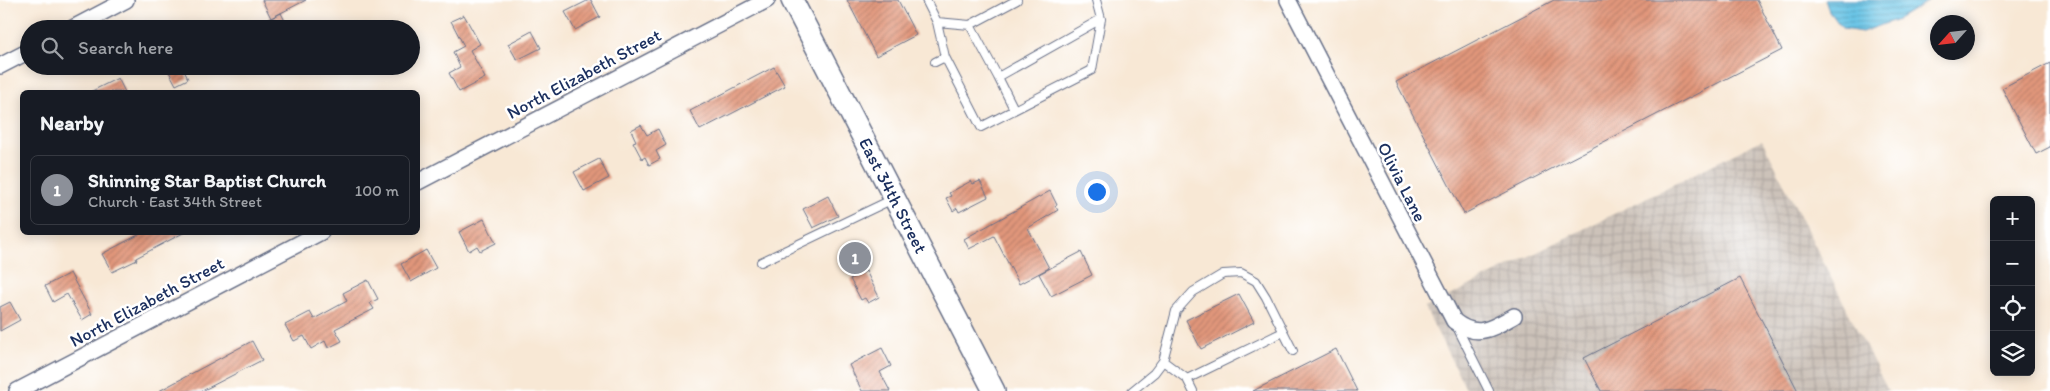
<!DOCTYPE html>
<html lang="en">
<head>
<meta charset="utf-8">
<style>
	body { margin:0; font-family:Itim,sans-serif; background:#20242c; color:#f1f3f6 }
	.controls { position:absolute; right:15px; bottom:15px; display:grid; overflow:hidden; border-radius:8px; box-shadow:0 2px 12px #0003 }
	.controls button { width:45px; height:45px; display:grid; place-items:center; padding:0; border:0; border-bottom:1px solid #363941; background:#171b24; color:#f1f3f6; font:25px sans-serif }
	.compass { position:absolute; left:1930px; top:15px; width:45px; height:45px; border-radius:50%; background:#171b24; box-shadow:0 2px 12px #0003; rotate:243deg }
	.you { position:absolute; left:1096px; top:191px; width:18px; height:18px; margin:-12px; border:4px solid #fff; border-radius:50%; background:#1a73e8; box-shadow:0 0 0 8px #1a73e833 }
	.badge { display:grid; place-items:center; width:32px; height:32px; border-radius:50%; background:#8c9099; color:#fff; font-size:16px; font-weight:700 }
	.pin { position:absolute; translate:-50% -50%; border:2px solid #fff; box-shadow:0 1px 5px #0006 }
	.list { margin:0; padding:0; list-style:none }
	h2 { display:flex; justify-content:space-between; align-items:center; height:65px; margin:0; padding:0 20px; font-size:21px }
	h2 small { font-size:16px; font-weight:400; color:#9ea1a6 }
	.list li { display:grid; grid-template-columns:32px 1fr auto; gap:15px; align-items:center; box-sizing:border-box; height:70px; margin:0 10px 10px; padding:0 10px; border:1px solid #363941; border-radius:8px }
	.list b { display:block; font-size:19px; white-space:nowrap }
	.list p { margin:0; font-size:16px; white-space:nowrap; color:#9ea1a6 }
	.list em { font-size:16px; font-style:normal; color:#9ea1a6 }
	.icon { flex:none; width:28px; height:28px; fill:none; stroke:currentColor; stroke-width:2; stroke-linecap:round; stroke-linejoin:round }
	.map { position:relative; flex:none; width:2050px; height:391px; overflow:hidden }
	.search { position:absolute; background:#171b24; box-shadow:0 2px 12px #0003; left:20px; top:20px; width:400px; height:55px; display:flex; align-items:center; gap:12px; box-sizing:border-box; padding:0 18px; border-radius:28px; color:#9ea1a6; font-size:19px }
	.panel { position:absolute; background:#171b24; box-shadow:0 2px 12px #0003; left:20px; top:90px; width:400px; height:145px; border-radius:8px }
	.map>svg:first-child { display:block }
	.industrial { fill:url(#industrial-grid) }
	.water { fill:url(#water-rules); stroke:#427aa2 }
	.building { fill:url(#building-hatch) }
	.lines { fill:none; stroke-linecap:round; stroke-linejoin:round }
	.lane-casing { stroke:#687088; stroke-width:10 }
	.street-casing { stroke:#687088; stroke-width:18 }
	.secondary-casing { stroke:#687088; stroke-width:24 }
	.lane { stroke:#fff; stroke-width:8 }
	.street { stroke:#fff; stroke-width:15 }
	.secondary { stroke:#fff; stroke-width:21 }
	.labels { text-anchor:middle; stroke-width:5; stroke-linejoin:round; paint-order:stroke }
	.street-label { font-size:18px; fill:#1b2f5e; stroke:#fff }
</style>
</head>
<body>
<div class="map">
<svg width="2050" height="391" viewBox="0 0 2050 391">
	<defs>
		<pattern id="industrial-grid" width="8" height="8" patternUnits="userSpaceOnUse" patternTransform="scale(1.25)"><rect width="8" height="8" fill="#ccc2b9"/><path d="M0 4h8M4 0v8" fill="none" stroke="#afa7a1"/></pattern>
		<pattern id="water-rules" width="6" height="5" patternUnits="userSpaceOnUse" patternTransform="scale(1.25)"><rect width="6" height="5" fill="#68c4e6"/><path d="M0 2.5h6" fill="none" stroke="#55a0be"/></pattern>
		<pattern id="building-hatch" width="6" height="6" patternUnits="userSpaceOnUse" patternTransform="scale(1.25)"><rect width="6" height="6" fill="#e2977b"/><path d="M-1 1l2-2M0 6l6-6M5 7l2-2" fill="none" stroke="#b67c68"/></pattern>
	</defs>
	<rect width="100%" height="100%" fill="#fff"/>
	<filter id="ink" filterUnits="userSpaceOnUse"><feTurbulence type="fractalNoise" baseFrequency=".02" numOctaves="2"/><feDisplacementMap in="SourceGraphic" scale="10" xChannelSelector="R" yChannelSelector="G"/><feConvolveMatrix kernelMatrix="1 2 1 2 8 2 1 2 1" color-interpolation-filters="sRGB"/></filter>
	<filter id="wash" filterUnits="userSpaceOnUse"><feTurbulence type="fractalNoise" baseFrequency=".0096" numOctaves="4" result="noise"/><feDisplacementMap in="SourceGraphic" scale="20" xChannelSelector="R" yChannelSelector="G"/><feGaussianBlur stdDeviation="1.12" result="paint"/><feColorMatrix in="noise" values="0 0 0 0 0 0 0 0 0 0 0 0 0 0 0 0 0 1.4 0 .05"/><feComposite in="paint" operator="in"/></filter>
	<g filter="url(#wash)">
		<rect width="100%" height="100%" fill="#f8e8d5"/>
		<!-- industrial -->
		<path class="industrial" d="M1762,140L1888,391H1467L1425,308Z"/>
		<!-- water -->
		<path class="water" d="M1825,0H1930L1898,19L1862,32L1843,29L1829,11Z"/>
		<g id="blocks">
			<!-- building -->
			<path class="building" d="M262,0H306L271,18Z
				M589,0H591L600,17L575,30L565,12Z
				M847,0H898L916,35L876,56Z
				M1554,0H1757L1782,50L1464,214L1396,82Z
				M281,13L289,29H250Z
				M464,15L480,44L470,50L485,78L459,92L449,73L460,67L453,52L464,46L451,21Z
				M532,31L541,48L517,60L508,44Z
				M2050,63V147L2036,154L2002,88Z
				M166,66H182L188,79L176,85Z
				M774,67L785,86L700,130L690,111Z
				M118,78L125,92H90Z
				M641,125L647,135L658,129L666,145L656,151L660,159L649,165L645,157L642,159L633,142L636,141L631,130Z
				M599,159L609,178L584,191L574,172Z
				M971,181L973,184L980,181L988,197L959,212L957,208L953,211L946,198L951,196L949,193Z
				M1050,191L1057,205L1055,206L1058,210L1028,228L1049,268L1019,284L994,236L969,249L964,239Z
				M828,196L838,216L813,228L803,209Z
				M484,219L496,243L480,251L477,246L469,251L459,232Z
				M144,232H185L136,258L137,260L112,272L102,254Z
				M426,250L436,268L411,282L401,264Z
				M1081,252L1092,275L1051,296L1039,274Z
				M866,271L879,297L868,303L865,298L861,300L850,279Z
				M70,273L92,314L82,320L67,294L53,302L45,286Z
				M1740,278L1798,391H1601L1584,358Z
				M368,280L378,299L370,303L374,309L335,329L342,341L328,348L325,341L311,349L304,336L294,341L285,325L310,312L314,319L347,301L343,293Z
				M1239,294L1254,322L1201,349L1186,320Z
				M10,302L20,320L0,331V307Z
				M252,341L262,360L202,391H159Z
				M882,348L891,366L880,372L890,391H862L849,365Z
				M1336,349L1357,391H1253Z"/>
		</g>
	</g>
	<g filter="url(#ink)">
		<use href="#blocks" fill-opacity="0" stroke="#687088" stroke-width="1"/>
		<g class="lines">
			<defs>
				<path id="lane" d="M926,0L937,22L945,57
					M1096,0L1101,19
					M937,22L970,25
					M935,62L945,57L981,127L1092,70L1101,19L998,77L1014,109
					M998,77L970,25L1017,0
					M761,262L893,199
					M1456,325L1489,391
					M1163,361L1187,379L1283,332
					M1187,379L1193,391
					M1132,391L1154,373L1163,361L1176,311L1193,292L1223,274L1241,273L1256,281L1266,297L1293,351"/>
				<path id="street" d="M1288,0L1454,321C1477,339 1491,329 1514,316
					M71,29L126,0
					M0,66L29,51
					M418,182L767,0
					M17,391L321,232"/>
				<g id="secondary">
					<path id="s1" d="M792,0L994,391"/>
				</g>
			</defs>
			<!-- lane casing -->
			<use href="#lane" class="lane-casing"/>
			<!-- street casing -->
			<use href="#street" class="street-casing"/>
			<!-- secondary casing -->
			<use href="#secondary" class="secondary-casing"/>
			<!-- lane -->
			<use href="#lane" class="lane"/>
			<!-- street -->
			<use href="#street" class="street"/>
			<!-- secondary -->
			<use href="#secondary" class="secondary"/>
		</g>
	</g>
	<g class="labels">
		<!-- street labels -->
		<g class="street-label">
			<text transform="translate(584 74) rotate(-28)" y="6">North Elizabeth Street</text>
			<text transform="translate(1402 182) rotate(63)" y="6">Olivia Lane</text>
			<text dy="6" stroke="none"><textPath href="#s1" startOffset="220">East 34th Street</textPath></text>
			<text transform="translate(147 302) rotate(-28)" y="6">North Elizabeth Street</text>
		</g>
	</g>
</svg>
<div class="controls">
<button>+</button>
<button>−</button>
<button><svg class="icon" aria-label="locate" viewBox="0 0 24 24"><circle cx="12" cy="12" r="6"/><path d="M12 2v4M12 18v4M2 12h4M18 12h4"/></svg></button>
<button><svg class="icon" aria-label="layers" viewBox="0 0 24 24"><path d="M12 4l9 5-9 5-9-5zM3 14l9 5 9-5"/></svg></button>
</div>
<svg class="compass" viewBox="-18 -18 36 36"><path d="M0-13l5 13h-10z" fill="#e53935"/><path d="M0 13l5-13h-10z" fill="#9ea1a6"/></svg>
<div class="you"></div>
<div class="pin badge" style="left:855px;top:258px">1</div>
<div class="search"><svg class="icon" aria-label="search" viewBox="0 0 24 24"><circle cx="10" cy="10" r="6"/><path d="M15 15l6 6"/></svg>Search here</div>
<section class="panel">
<h2>Nearby<small></small></h2>
<ul class="list">
<li><span class="badge">1</span><div><b>Shinning Star Baptist Church</b><p>Church · East 34th Street</p></div><em>100 m</em></li>
</ul>
</section>
</div>
</body>
</html>
